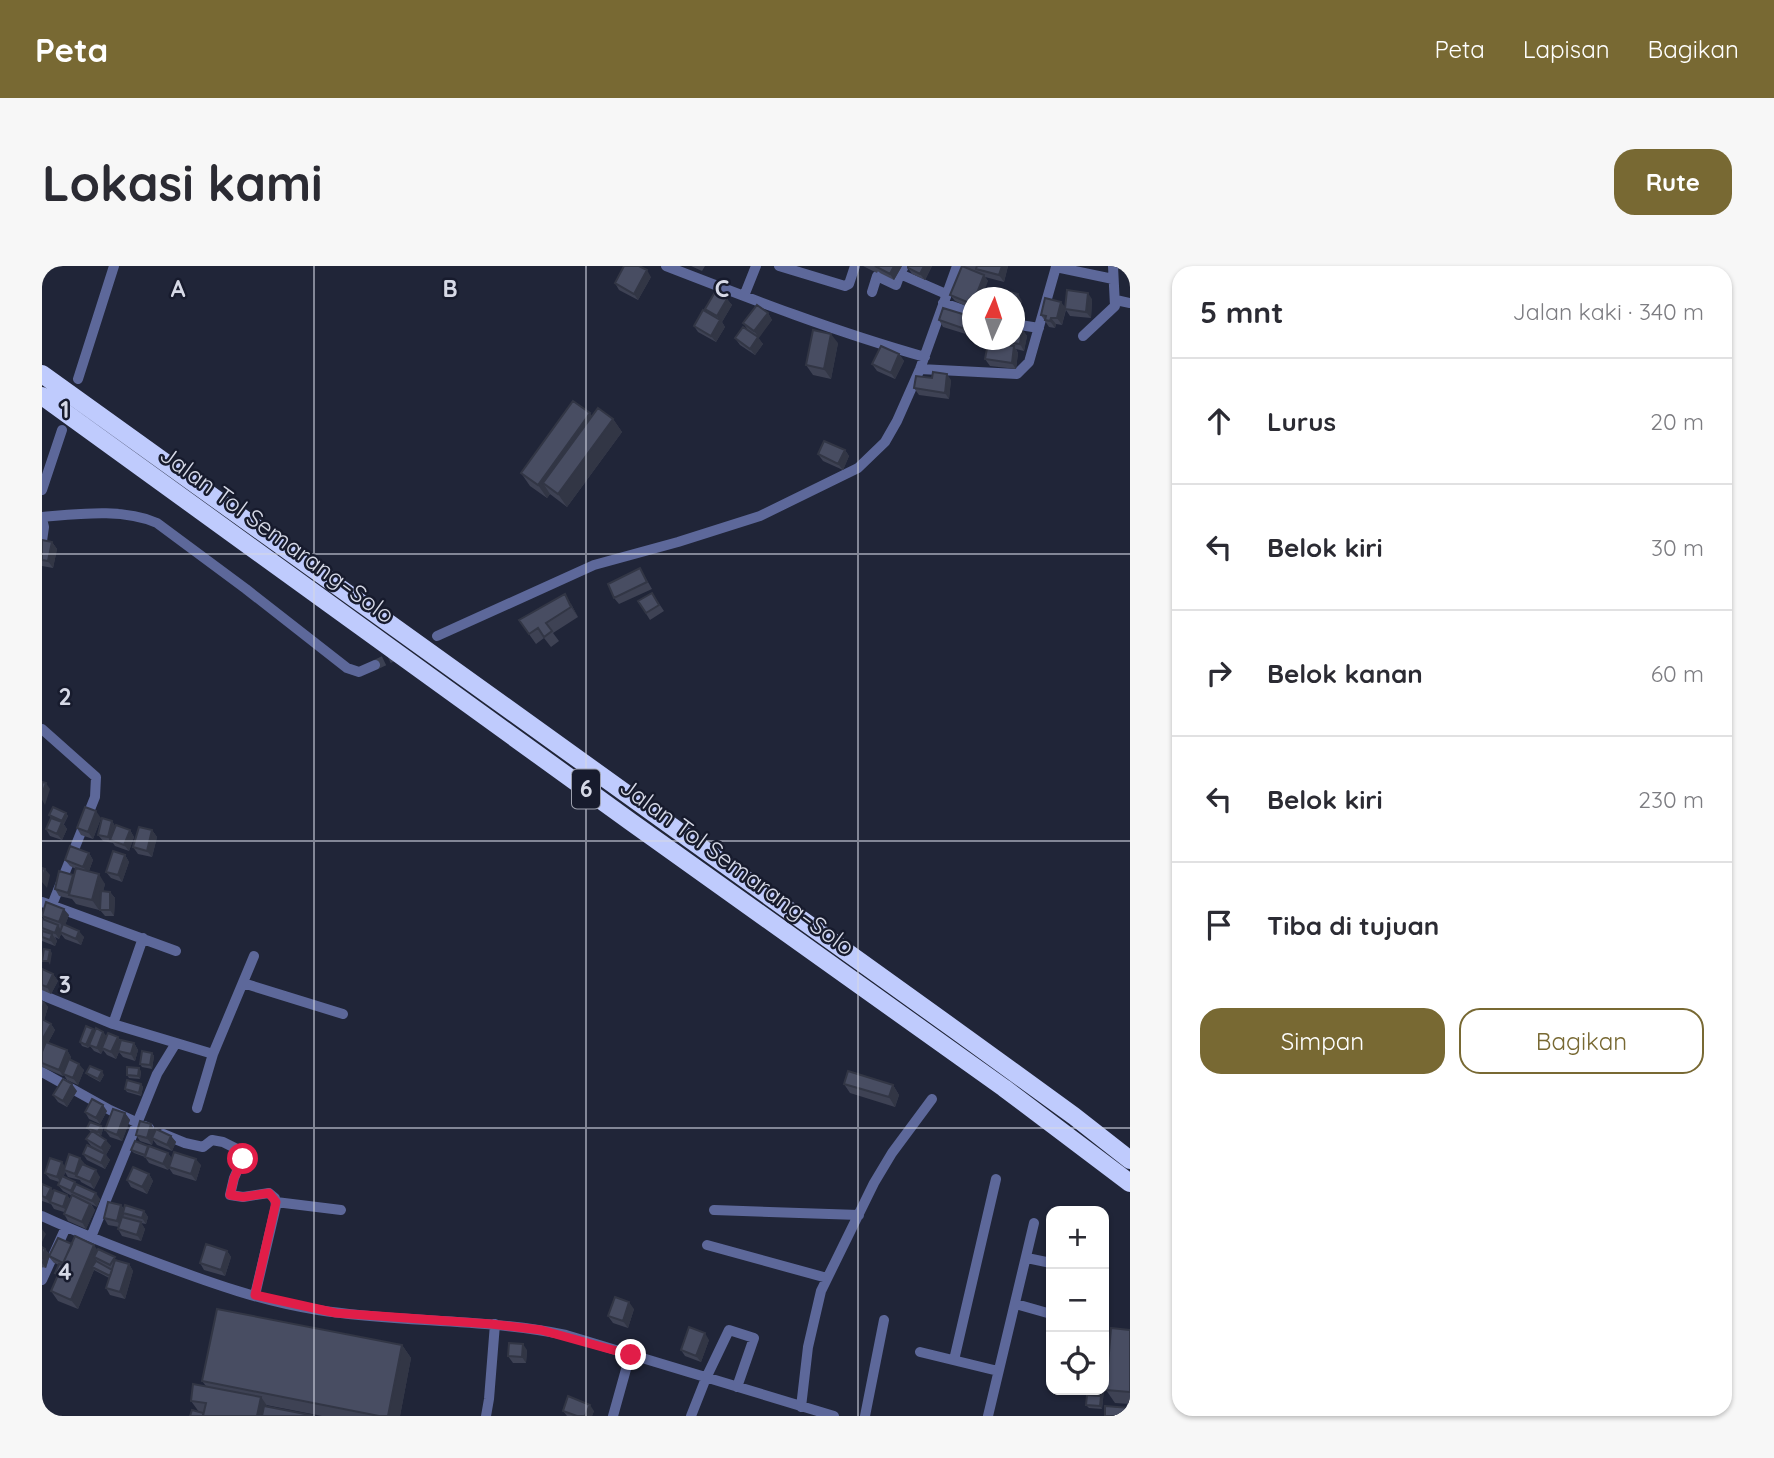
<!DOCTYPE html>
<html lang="id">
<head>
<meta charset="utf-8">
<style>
	body { margin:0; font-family:Quicksand,sans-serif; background:#f7f7f7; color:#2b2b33 }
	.controls { position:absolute; right:21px; bottom:21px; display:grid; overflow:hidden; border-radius:14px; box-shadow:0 2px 5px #0004 }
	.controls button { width:63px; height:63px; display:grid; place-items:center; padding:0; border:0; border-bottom:2px solid #e1e1e2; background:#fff; color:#2b2b33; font:35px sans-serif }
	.compass { position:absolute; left:920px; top:21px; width:63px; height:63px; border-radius:50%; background:#fff; box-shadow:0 2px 5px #0004; rotate:3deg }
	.stop { position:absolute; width:21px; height:21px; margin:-16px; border:5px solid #e11d48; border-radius:50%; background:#fff }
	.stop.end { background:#e11d48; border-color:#fff; box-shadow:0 2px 7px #0008 }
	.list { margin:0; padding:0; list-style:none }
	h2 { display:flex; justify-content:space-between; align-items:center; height:91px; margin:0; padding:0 28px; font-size:30px }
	h2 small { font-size:23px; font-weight:400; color:#7c7c81 }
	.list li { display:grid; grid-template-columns:46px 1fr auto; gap:21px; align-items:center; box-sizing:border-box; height:126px; padding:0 28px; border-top:2px solid #e1e1e2 }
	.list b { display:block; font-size:26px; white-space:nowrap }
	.list em { font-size:23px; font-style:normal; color:#7c7c81 }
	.actions { display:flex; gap:14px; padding:21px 28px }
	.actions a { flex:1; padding:16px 0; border:2px solid #786933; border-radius:21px; text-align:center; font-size:24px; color:#786933 }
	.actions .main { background:#786933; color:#fff }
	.icon { flex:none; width:38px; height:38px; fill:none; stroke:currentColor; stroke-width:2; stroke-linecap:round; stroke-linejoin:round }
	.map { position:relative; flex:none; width:1088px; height:1150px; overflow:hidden; border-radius:21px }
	header { display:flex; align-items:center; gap:42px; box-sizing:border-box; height:98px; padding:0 35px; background:#786933; color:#fff }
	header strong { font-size:33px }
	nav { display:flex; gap:38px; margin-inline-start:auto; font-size:24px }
	.intro { display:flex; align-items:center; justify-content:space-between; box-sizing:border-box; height:168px; padding:0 42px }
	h1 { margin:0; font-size:49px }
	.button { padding:18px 32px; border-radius:21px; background:#786933; color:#fff; font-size:24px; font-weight:700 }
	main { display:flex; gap:42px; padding:0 42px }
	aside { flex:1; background:#fff; border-radius:21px; box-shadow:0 2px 5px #0004 }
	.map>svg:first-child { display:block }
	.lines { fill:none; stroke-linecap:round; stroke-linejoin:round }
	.minor-tunnel { stroke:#3b4052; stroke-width:10; stroke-dasharray:10 5; stroke-linecap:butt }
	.minor { stroke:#5d689a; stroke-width:10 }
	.motorway { stroke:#bfcbfd; stroke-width:18 }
	.wall { fill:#3e4254 }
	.shaded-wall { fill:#323645 }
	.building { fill:#484d62; stroke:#323645; stroke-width:2 }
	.route { stroke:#e11d48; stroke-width:9 }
	.grid { fill:none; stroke:#d6d9e6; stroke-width:2; stroke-opacity:0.55 }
	.labels { text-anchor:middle; stroke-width:5; stroke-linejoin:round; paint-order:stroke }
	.shield { fill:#171b2d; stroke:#9da0ae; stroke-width:2 }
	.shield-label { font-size:23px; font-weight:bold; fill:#d6d9e6 }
	.street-label { font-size:24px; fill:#d6d9e6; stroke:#171b2d }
	.grid-label { font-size:23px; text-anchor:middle; font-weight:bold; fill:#d6d9e6; stroke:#171b2d; stroke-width:5; stroke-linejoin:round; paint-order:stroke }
</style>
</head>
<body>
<header>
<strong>Peta</strong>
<nav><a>Peta</a><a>Lapisan</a><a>Bagikan</a></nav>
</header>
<div class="intro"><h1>Lokasi kami</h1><a class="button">Rute</a></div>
<main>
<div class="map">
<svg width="1088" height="1150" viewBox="0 0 1088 1150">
	<rect width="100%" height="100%" fill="#202538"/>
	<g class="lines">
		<!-- minor-tunnel -->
		<path class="minor-tunnel" d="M333,399L358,387"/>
		<!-- minor -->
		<path class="minor" d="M624,0C709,33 794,66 883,91
			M737,0L803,20L807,18L813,0
			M862,0L858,8L904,28
			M830,26L835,10L854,19L858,8
			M702,30L714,0
			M1074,34L1088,37
			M901,37L930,47
			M972,58L997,62
			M1041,70L1073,40L1071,0
			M878,103L975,108L987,96L1014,1L1071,13
			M36,113L72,0
			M0,224L20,164
			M0,251C36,248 81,242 115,257L204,323L305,402L317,406L333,399
			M0,253L2,261L0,275
			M395,370L552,299L636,276L718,250L816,202L843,176L855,155L878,103L915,0
			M0,463L54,511L53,531L10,639
			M0,636L134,685
			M201,717L301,748
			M0,729L71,758L171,788L212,690
			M71,758L101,672
			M0,806L68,844L107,862
			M155,842L171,788
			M121,868L143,877L161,881L170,874L181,876L203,887L192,912L188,929L201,931L227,927L233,932L234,940L213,1029
			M234,936L299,944
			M672,944L817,949
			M0,950C39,968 78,983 118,998C169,1017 222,1036 276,1044C358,1057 442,1052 524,1069L792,1150
			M49,971L115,808L134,777
			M665,979L785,1012
			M985,992L1009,997
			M0,1014L24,961
			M974,1038L1009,1048
			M878,1086L956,1105
			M912,1094L954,913
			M759,1141L766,1081L779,1025L832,917L850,887L890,833
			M444,1150L447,1133L453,1058
			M571,1150L588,1089
			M649,1150L664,1112L687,1064L712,1072L695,1121
			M823,1150L842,1054
			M946,1150L992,957"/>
		<!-- motorway -->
		<path class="motorway" d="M0,108L912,763L1032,850L1088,894
			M0,130L589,556L962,822L1088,917"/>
	</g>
	<!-- wall -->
	<path class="wall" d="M649,0H663L660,5Z
		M821,0H860L852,14L838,7L836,5L835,7Z
		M890,0L883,14L870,8L866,2Z
		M920,0H966L962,16L943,11L946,15L930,32V43L913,35L908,29Z
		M609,11L596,34L577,24L573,17Z
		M685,33L690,39L680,56L683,61L674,76L656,66L652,60L665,46L663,43Z
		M1050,33L1049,52L1028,50L1024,44L1020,59L1014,58L1013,62L1007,61L999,49Z
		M726,47L730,54L716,72L721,78L713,89L698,79L693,72L706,64L701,57Z
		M927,50V69L901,61L897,54Z
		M980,63L985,70L982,85L974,83L976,87L974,103L948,100L943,93L948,77L946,74H972Z
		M796,77L789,113L771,109L764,99Z
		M857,88L862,95L853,113L835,105L830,98Z
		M909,114L907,133L877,129L872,122Z
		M550,150L571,153L580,166L525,241L508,228L505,232L488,220L479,207Z
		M803,184L807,190L801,204L781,195L776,188Z
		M0,274L10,276L15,283L11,302L0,300Z
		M598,302L610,323L577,338L572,332Z
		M610,327L622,345L608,354L596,335Z
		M529,338L536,351L511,367L517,375L509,381L502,372L494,378L477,354Z
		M24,547L26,550L22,558L21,557L25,563L20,574L8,570L4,563L9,552L7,549Z
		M59,552L51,573L39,569L35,562Z
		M70,555L73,560L88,564L92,571L87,585L73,580L71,577L61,575L56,569Z
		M110,564L115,571L110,591L96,588L91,581Z
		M47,587L51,594L47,605L63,618L61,625L68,626L73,632L72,650H63L58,644L59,636L57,644L34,638L30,633L17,630L13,623L31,609L32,610L34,603L28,600L23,594Z
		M83,589L87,596L80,616L69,612L64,606Z
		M0,648L27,649L23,659L42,671L39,679L23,673L19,668L17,673L13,671L15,675L13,680L0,675V653L3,654L0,650Z
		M0,703L11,708L16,715L9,728L0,724Z
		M0,734L6,741L2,754L9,758L13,764L6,777L25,784L29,791L28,794L42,804L36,819L25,814L22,809L21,810L0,801Z
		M51,763L52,765L61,766L65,771H76L79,775L92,777L96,784L93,795L81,791L77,786L74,793L65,789L61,784L59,788L52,785L48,780L46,782L40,780L38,776Z
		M110,787L112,790L110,803L100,801L98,798Z
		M99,805L98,813L87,812L85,809Z
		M44,807L62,809L58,816L47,810Z
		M99,818L101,821L99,830L85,826L83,823Z
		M802,818L851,819L857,829L853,841L808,827Z
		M35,825L25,841L16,836L11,829Z
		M65,845L58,858L47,853L43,846Z
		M83,847L88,854L80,875L68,871L63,864Z
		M59,860L61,863L59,870L56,869L69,880L64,889L68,894L63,903L45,894L41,888L55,884L49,880L44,873L49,866L45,862Z
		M113,865L129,870L134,876L130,885L115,879L111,874L110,879L98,875L94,869Z
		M106,880L107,882L126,887L130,893L159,899L154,915L131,908L127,902L126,904L107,897L103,891L92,887L89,884Z
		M43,898L58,911L52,923L39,916L38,914L26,911L23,906L22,910L58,933L55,941L49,938L53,944L44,963L26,955L22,948V946L12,943L9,938L0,935V918L9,922L11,925L25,929L28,933L30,930L21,925L16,919L17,916L8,913L3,907L23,900Z
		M107,908L111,915L105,928L89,921L85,914Z
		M79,939L82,943L102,945L106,951L104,958L99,957L103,963L99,975L80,970L76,963L77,961L66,959L62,952Z
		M30,978L56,984L75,994L87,998L91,1005L83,1033L68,1029L64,1022L67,1012L52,1004L36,1043L16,1035L9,1025L16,1010L13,1007L17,999L12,997L7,991L4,1002L0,1001V981L3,983L8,989Z
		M185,985L189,991L183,1010L162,1004L158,997Z
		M592,1043L586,1062L571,1057L566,1050Z
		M1088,1064V1138L1073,1137L1064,1124Z
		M667,1074L659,1096L643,1090L639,1084Z
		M360,1079L369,1092L358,1150H280L224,1139L225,1140L148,1150L157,1146L149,1135L164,1120L160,1115Z
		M485,1084L484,1097H471L466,1090Z
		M1063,1114L1060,1143L1047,1142L1044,1139L1045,1129L1043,1126Z
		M521,1145H552L550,1150H525Z"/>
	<!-- shaded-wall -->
	<path class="shaded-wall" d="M852,0H860L852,14L848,8Z
		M882,0H890L883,14L878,8Z
		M960,0H966L962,16L957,9Z
		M605,4L609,11L596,34L592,28Z
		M942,9L946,15L940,32H933Z
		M1046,27L1050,33L1049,52L1044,46Z
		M976,28L980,35L976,55L972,50V43Z
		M685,33L690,39L680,56L683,61L674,76L669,70L678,55L675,50Z
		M1019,36L1024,42L1020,59L1015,52Z
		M726,47L730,54L717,72L712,65Z
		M927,50L930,55L927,69L923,63Z
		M1009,52L1014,58L1013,62L1008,55Z
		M980,63L985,70L982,85L978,78Z
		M789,68L796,77L789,113L782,103Z
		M716,71L721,78L713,89L708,83Z
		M972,80L976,87L974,103L970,97Z
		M857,88L862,95L853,113L849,107Z
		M905,108L909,114L907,133L903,127Z
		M548,147L557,160L501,217L508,228L505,232L496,219Z
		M571,153L580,166L525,241L516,228Z
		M803,184L807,190L801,204L796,198Z
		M10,276L15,283L11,302L6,295Z
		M523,328L529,338L536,351L529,341Z
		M4,517L8,523L3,539L0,534V528Z
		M54,545L59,552L51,573L46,566Z
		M24,547L26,550L22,558L20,555Z
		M70,555L74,561L68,574L71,577L66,571Z
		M20,556L25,563L20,574L15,568Z
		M88,564L92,571L87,585L82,579Z
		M110,564L115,571L110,591L105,585Z
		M47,587L51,594L46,607L41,601Z
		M83,589L87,596L80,616L76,609Z
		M3,603L8,609L5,622L0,616Z
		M57,608L63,618L57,644L50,634Z
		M68,626L73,632L72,650L68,644Z
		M22,643L27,649L22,662L17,656Z
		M16,659L20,666L17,673L13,667Z
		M37,665L42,671L39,679L34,673Z
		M10,668L15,675L13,680L8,674Z
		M8,684L10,687L8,699L6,695Z
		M11,708L16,715L9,728L5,721Z
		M2,735L6,741L2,755L0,752V740Z
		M9,758L13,764L0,788V774Z
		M51,763L53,766L46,782L44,779Z
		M61,766L66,772L60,782L61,784L59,788L55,782Z
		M76,771L80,778L74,793L69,786Z
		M92,777L96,784L93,795L89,788Z
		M25,784L29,791L21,810L17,804Z
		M110,787L112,790L110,803L108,799Z
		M37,798L42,804L36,819L31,812Z
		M97,802L99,805L98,813L96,810Z
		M60,805L62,809L58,816L56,813Z
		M30,818L35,825L25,841L21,835Z
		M99,818L101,821L99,830L97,827Z
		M851,819L857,829L853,841L847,831Z
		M61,839L65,845L58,858L54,852Z
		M83,847L88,854L80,875L75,869Z
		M109,858L114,865L110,879L105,872Z
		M59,860L61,863L59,870L56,866Z
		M129,870L134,876L130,885L125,879Z
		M64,874L69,880L64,889L68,894L63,903L59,897L63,888L59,882Z
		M126,887L130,893L126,904L121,898Z
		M38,892L43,898L38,912L34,910L37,915L33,908Z
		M154,893L159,899L154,915L149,908Z
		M20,896L24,902L22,904L23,906L19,917L15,911Z
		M54,904L58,911L52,923L48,916Z
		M107,908L111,915L105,928L100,921Z
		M9,922L14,928L8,936L9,939L4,932Z
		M54,927L58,933L55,941L50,935Z
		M25,929L30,935L26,947L21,941Z
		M48,938L53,944L44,963L40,956Z
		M79,939L83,945L81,947L82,948L79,961L75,955Z
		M102,945L106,951L104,958L100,952Z
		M99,956L103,963L99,975L95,969Z
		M0,963L4,968L0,976Z
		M52,979L59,989L52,991L56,996L50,1001L52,1004L36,1043L29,1034Z
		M3,983L8,989L4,1002L0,997Z
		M185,985L189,991L183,1010L179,1004Z
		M87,998L91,1005L83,1033L78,1026Z
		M587,1036L592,1043L586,1062L581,1055Z
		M663,1067L667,1074L659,1096L654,1090Z
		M481,1078L485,1084L484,1097L480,1091Z
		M360,1079L369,1092L358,1150H346Z
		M1062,1112L1063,1114L1060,1143L1058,1140L1059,1130L1057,1127V1124H1062Z
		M219,1131L228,1144L227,1150H215Z
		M548,1139L552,1145L550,1150H543Z"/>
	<!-- building -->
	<path class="building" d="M582,0H597L605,4L592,28L573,17Z
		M833,0H852L848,8Z
		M866,0H882L878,8L866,2Z
		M920,0L942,9L933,32H930V38L908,29Z
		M935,0H960L957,9L934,3Z
		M955,23L976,28L972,43V32H953Z
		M1025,24L1046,27L1044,46L1023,43Z
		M673,26L685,33L675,50L663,43Z
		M1003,32L1019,36L1015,52H1009L1008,55L1003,54L1004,50L999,49Z
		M715,39L726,47L712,65L701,57Z
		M901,42L927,50L923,63L897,54Z
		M661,44L678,54L669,70L652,60Z
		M701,61L716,71L708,83L693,72Z
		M972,62L980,63L978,78L951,74H972Z
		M771,64L789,68L782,103L764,99Z
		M946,77L972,80L970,97L943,93Z
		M839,80L857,88L849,107L830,98Z
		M891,106L905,108L903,127L872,122L874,110L890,112Z
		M531,135L548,147L496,219L479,207Z
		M556,142L571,153L516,228L501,217Z
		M782,175L803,184L796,198L776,188Z
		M0,274L10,276L6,295L0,294Z
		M598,302L605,316L572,332L566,318Z
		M610,327L617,339L604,347L596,335Z
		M523,328L529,341L504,357L510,365L502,371L496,362L487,368L477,354Z
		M0,516L4,517L0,528Z
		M11,541L24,547L20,555L7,549Z
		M43,541L54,545L46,566L35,562Z
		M9,552L20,556L15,568L4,563Z
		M60,552L70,555L66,571L56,569Z
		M74,559L88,564L82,579L68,574Z
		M97,561L110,564L105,585L91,581Z
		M28,580L47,587L41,601L23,594Z
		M71,585L83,589L76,609L64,606Z
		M0,602L3,603L0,616Z
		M34,602L57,608L50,634L27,629Z
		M17,605L31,609L26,627L13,623Z
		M59,625L68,626V644H58Z
		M4,636L22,643L17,656L0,650Z
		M0,653L16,659L13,667L0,662Z
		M21,658L37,665L34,673L18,666Z
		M0,665L10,668L8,674L0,671Z
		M2,683L8,684L6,695H0Z
		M0,703L11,708L5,721L0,719Z
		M0,753L9,758L0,774Z
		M44,760L51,763L44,779L38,776Z
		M54,762L61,766L55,782L47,779Z
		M66,767L76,771L69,786L60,782Z
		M79,774L92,777L89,788L76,785Z
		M4,776L25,784L17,804L0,797V786Z
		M100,785L110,787L108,799L98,798Z
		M27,793L37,798L31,812L21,808Z
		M48,800L60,805L56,813L44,807Z
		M85,801L97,802L96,810L85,809Z
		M806,805L851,819L847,831L802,818Z
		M21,813L30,818L21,835L11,829Z
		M85,814L99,818L97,827L83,823Z
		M50,833L61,839L54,852L43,846Z
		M71,843L83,847L75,869L63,864Z
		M98,855L109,858L105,872L94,869Z
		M48,856L59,860L56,866L45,862Z
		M114,863L129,870L125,879L110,872Z
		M50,865L64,874L59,882L44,873Z
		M93,875L106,880L103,889L89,884Z
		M45,879L63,888L59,897L41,888Z
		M107,880L126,887L121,898L103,891Z
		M132,886L154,893L149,908L127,901Z
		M27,888L38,892L33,908L22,904Z
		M8,892L20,896L15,911L3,907Z
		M40,898L54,904L48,916L34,910Z
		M91,901L107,908L100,921L85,914Z
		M20,910L33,916L29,925L16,919Z
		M0,918L9,922L4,932L0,930Z
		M34,918L54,927L50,935L30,926Z
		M12,924L25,929L21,941L8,936Z
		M30,929L48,938L40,956L22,948Z
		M66,936L79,939L75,955L62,952Z
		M83,939L102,945L100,952L81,947Z
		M80,951L99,956L95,969L76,963Z
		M33,970L52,979L29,1034L9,1025Z
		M16,972L30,978L21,997L7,990Z
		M164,978L185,985L179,1004L158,997Z
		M0,981L3,983L0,993Z
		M56,983L73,991L68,999L52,991Z
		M73,994L87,998L78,1026L64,1022Z
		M54,995L70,1004L68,1010L50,1001Z
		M17,998L20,999L17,1008L13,1007Z
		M573,1031L587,1036L581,1055L566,1050Z
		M175,1043L360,1079L346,1150H337L160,1115Z
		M647,1061L663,1067L654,1090L639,1084Z
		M1069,1062L1088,1064V1126L1064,1124Z
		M467,1077L481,1078L480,1091L466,1090Z
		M151,1118L219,1131L215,1150H161L164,1137L149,1135Z
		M1043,1124H1057V1127L1043,1126Z
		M1045,1129L1059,1130L1058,1140L1044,1139Z
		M526,1130L548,1139L543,1150H535L521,1145Z
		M222,1140L273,1150H220Z
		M1063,1140L1088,1142V1150H1063Z
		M150,1144L161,1147V1150H148Z"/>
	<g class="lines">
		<!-- route -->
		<path class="route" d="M201,893L192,912L188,929L201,931L227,927L234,936L213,1029L294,1047L449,1058L499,1064L589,1089"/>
	</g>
	<!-- grid -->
	<path class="grid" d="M272,0V1150M544,0V1150M816,0V1150M0,288H1088M0,575H1088M0,862H1088"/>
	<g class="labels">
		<!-- shield labels -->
		<rect class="shield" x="530" y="503.5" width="28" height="39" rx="5"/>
		<g class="shield-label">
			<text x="544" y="531">6</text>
		</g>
		<!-- street labels -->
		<g class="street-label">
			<text transform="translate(235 269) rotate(36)" y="8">Jalan Tol Semarang–Solo</text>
			<text transform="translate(695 601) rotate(36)" y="8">Jalan Tol Semarang–Solo</text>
		</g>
	</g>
	<g class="grid-label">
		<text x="136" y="31">A</text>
		<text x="408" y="31">B</text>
		<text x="680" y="31">C</text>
		<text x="23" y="152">1</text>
		<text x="23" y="439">2</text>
		<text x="23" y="727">3</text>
		<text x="23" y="1014">4</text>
	</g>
</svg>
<div class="controls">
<button>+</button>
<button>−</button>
<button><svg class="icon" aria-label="locate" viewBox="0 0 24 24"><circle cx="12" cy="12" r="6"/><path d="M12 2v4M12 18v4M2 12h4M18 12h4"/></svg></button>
</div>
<svg class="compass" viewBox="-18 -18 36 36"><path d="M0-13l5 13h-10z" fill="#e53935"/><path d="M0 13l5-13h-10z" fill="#7c7c81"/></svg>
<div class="stop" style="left:201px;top:893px"></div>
<div class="stop end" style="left:589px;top:1089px"></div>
</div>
<aside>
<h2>5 mnt<small>Jalan kaki · 340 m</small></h2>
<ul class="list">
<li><svg class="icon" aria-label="ahead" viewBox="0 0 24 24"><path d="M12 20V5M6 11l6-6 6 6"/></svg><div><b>Lurus</b></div><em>20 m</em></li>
<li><svg class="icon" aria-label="left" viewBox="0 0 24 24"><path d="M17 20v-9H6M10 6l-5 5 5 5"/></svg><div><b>Belok kiri</b></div><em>30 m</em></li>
<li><svg class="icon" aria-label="right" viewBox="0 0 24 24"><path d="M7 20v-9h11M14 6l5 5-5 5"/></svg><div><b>Belok kanan</b></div><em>60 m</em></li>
<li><svg class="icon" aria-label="left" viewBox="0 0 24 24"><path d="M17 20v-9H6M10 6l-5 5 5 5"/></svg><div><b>Belok kiri</b></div><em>230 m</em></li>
<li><svg class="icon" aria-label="arrive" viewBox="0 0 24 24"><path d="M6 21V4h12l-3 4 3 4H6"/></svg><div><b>Tiba di tujuan</b></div></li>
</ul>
<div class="actions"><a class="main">Simpan</a><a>Bagikan</a></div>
</aside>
</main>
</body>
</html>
